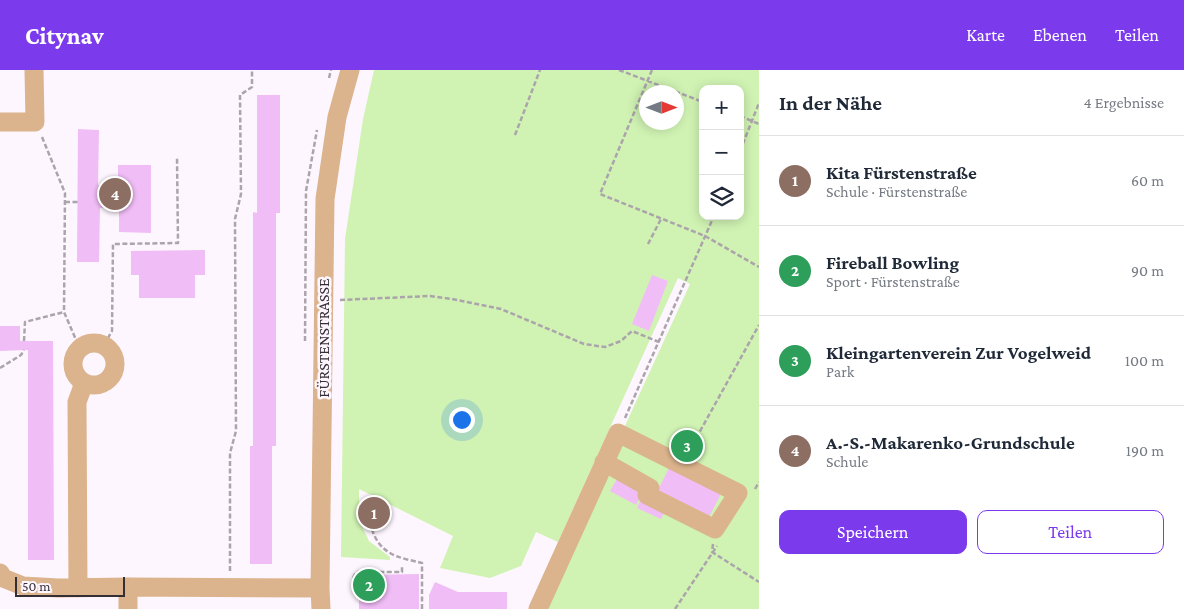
<!DOCTYPE html>
<html lang="de">
<head>
<meta charset="utf-8">
<style>
	body { margin:0; font-family:"Crimson Pro",serif; background:#f6f6f7; color:#1f2937 }
	.controls { position:absolute; right:15px; top:15px; display:grid; overflow:hidden; border-radius:10px; box-shadow:0 2px 12px #0003 }
	.controls button { width:45px; height:45px; display:grid; place-items:center; padding:0; border:0; border-bottom:1px solid #e0e1e3; background:#fff; color:#1f2937; font:25px sans-serif }
	.compass { position:absolute; left:639px; top:15px; width:45px; height:45px; border-radius:50%; background:#fff; box-shadow:0 2px 12px #0003; rotate:90deg }
	.scale { position:absolute; left:15px; bottom:12px; width:110px; box-sizing:border-box; padding-left:5px; border:2px solid #342f34; border-top:0; font-size:14px; line-height:18px; white-space:nowrap; color:#342f34; -webkit-text-stroke:4px #fef6fe; paint-order:stroke }
	.you { position:absolute; left:461px; top:349px; width:18px; height:18px; margin:-12px; border:4px solid #fff; border-radius:50%; background:#1a73e8; box-shadow:0 0 0 8px #1a73e833 }
	.badge { display:grid; place-items:center; width:32px; height:32px; border-radius:50%; background:#7c3aed; color:#fff; font-size:16px; font-weight:700 }
	.pin { position:absolute; translate:-50% -50%; border:2px solid #fff; box-shadow:0 1px 5px #0006 }
	.list { margin:0; padding:0; list-style:none }
	h2 { display:flex; justify-content:space-between; align-items:center; height:65px; margin:0; padding:0 20px; font-size:21px }
	h2 small { font-size:16px; font-weight:400; color:#747a83 }
	.list li { display:grid; grid-template-columns:32px 1fr auto; gap:15px; align-items:center; box-sizing:border-box; height:90px; padding:0 20px; border-top:1px solid #e0e1e3 }
	.list b { display:block; font-size:19px; white-space:nowrap }
	.list p { margin:0; font-size:16px; white-space:nowrap; color:#747a83 }
	.list em { font-size:16px; font-style:normal; color:#747a83 }
	.actions { display:flex; gap:10px; padding:15px 20px }
	.actions a { flex:1; padding:11px 0; border:1px solid #7c3aed; border-radius:10px; text-align:center; font-size:18px; color:#7c3aed }
	.actions .main { background:#7c3aed; color:#fff }
	.icon { flex:none; width:28px; height:28px; fill:none; stroke:currentColor; stroke-width:2; stroke-linecap:round; stroke-linejoin:round }
	.map { position:relative; flex:none; width:759px; height:539px; overflow:hidden }
	header { display:flex; align-items:center; gap:30px; box-sizing:border-box; height:70px; padding:0 25px; background:#7c3aed; color:#fff }
	header strong { font-size:24px }
	nav { display:flex; gap:28px; margin-inline-start:auto; font-size:18px }
	main { display:flex }
	aside { flex:1; background:#fff }
	.map>svg:first-child { display:block }
	.green { fill:#d0f3b3; fill-rule:evenodd }
	.building { fill:#f1bdf6 }
	.lines { fill:none; stroke-linecap:round; stroke-linejoin:round }
	.path { stroke:#aba4ab; stroke-width:2.5; stroke-dasharray:5 2.5; stroke-linecap:butt }
	.minor { stroke:#dbb38c; stroke-width:19 }
	.labels { text-anchor:middle; stroke-width:5; stroke-linejoin:round; paint-order:stroke }
	.street-label { font-size:16px; fill:#342f34; stroke:#fef6fe }
</style>
</head>
<body>
<header>
<strong>Citynav</strong>
<nav><a>Karte</a><a>Ebenen</a><a>Teilen</a></nav>
</header>
<main>
<div class="map">
<svg width="759" height="539" viewBox="0 0 759 539">
	<rect width="100%" height="100%" fill="#fef6fe"/>
	<!-- green -->
	<path class="green" d="M374,0H759V539H541L690,214L678,208L558,472L536,462L521,496L490,508L440,498L453,466L359,419V450L369,471L390,487V490L341,487L345,169L363,49ZM703,19H740V146H703ZM646,22H676V52H646Z"/>
	<!-- building -->
	<path class="building" d="M257,25H280V143H276V376H272V494H250V376H253V142L257,143Z
		M78,59L99,60L98,115H118V95H151V163L119,162V138H100L99,192H77Z
		M205,180V205H195V228H139V205H131V181Z
		M652,205L668,211L649,261L632,254Z
		M0,256H20V271H53L54,490H28V280L0,281Z
		M671,394L724,418L708,449L657,422Z
		M618,407L643,421L636,435L610,421Z
		M641,429L665,440L661,449L637,438Z
		M419,504V539H359V505Z
		M435,512L458,522H507V539H429V525Z"/>
	<g class="lines">
		<!-- path -->
		<path class="path" d="M619,0L703,32
			M652,0L600,124L705,166L759,197
			M329,8L331,0
			M740,46L759,54
			M515,65L540,0
			M42,67L65,123L64,242L80,279
			M740,81L759,33
			M65,132H78
			M648,174L661,149
			M340,230L430,226L452,229L501,239L584,274L605,277L621,271L632,261L659,272
			M24,271L25,252L64,242
			M305,271L306,121L317,60
			M104,275L112,261L113,174L178,173L177,87
			M0,298L21,285L24,280
			M625,348L714,146
			M689,381L759,255
			M755,419L759,412
			M370,437C368,458 376,478 396,486C404,489 414,491 422,493V539
			M713,474L712,482L759,512
			M230,501V383L236,361L235,149L241,124L240,25L252,17V0
			M353,508L356,502H402V497
			M675,539L717,476"/>
		<!-- minor -->
		<path class="minor" d="M0,52H35L34,0
			M73 294a21 21 0 1 1 42 0a21 21 0 1 1-42 0Z
			M0,503L3,508L23,516L58,518L128,517L320,518
			M128,517V539
			M78,518L77,332L84,313
			M321,539L320,518L325,129L337,47L350,0
			M538,539L618,363L738,423L715,459L647,425L650,418L604,392"/>
	</g>
	<g class="labels">
		<!-- street labels -->
		<g class="street-label">
			<text transform="translate(323 268) rotate(-90)" y="6">FÜRSTENSTRASSE</text>
		</g>
	</g>
</svg>
<div class="controls">
<button>+</button>
<button>−</button>
<button><svg class="icon" aria-label="layers" viewBox="0 0 24 24"><path d="M12 4l9 5-9 5-9-5zM3 14l9 5 9-5"/></svg></button>
</div>
<svg class="compass" viewBox="-18 -18 36 36"><path d="M0-13l5 13h-10z" fill="#e53935"/><path d="M0 13l5-13h-10z" fill="#747a83"/></svg>
<div class="scale">50 m</div>
<div class="you"></div>
<div class="pin badge" style="left:374px;top:443px;background:#8d6e63">1</div>
<div class="pin badge" style="left:369px;top:515px;background:#2e9e5b">2</div>
<div class="pin badge" style="left:687px;top:376px;background:#2e9e5b">3</div>
<div class="pin badge" style="left:115px;top:124px;background:#8d6e63">4</div>
</div>
<aside>
<h2>In der Nähe<small>4 Ergebnisse</small></h2>
<ul class="list">
<li><span class="badge" style="background:#8d6e63">1</span><div><b>Kita Fürstenstraße</b><p>Schule · Fürstenstraße</p></div><em>60 m</em></li>
<li><span class="badge" style="background:#2e9e5b">2</span><div><b>Fireball Bowling</b><p>Sport · Fürstenstraße</p></div><em>90 m</em></li>
<li><span class="badge" style="background:#2e9e5b">3</span><div><b>Kleingartenverein Zur Vogelweid</b><p>Park</p></div><em>100 m</em></li>
<li><span class="badge" style="background:#8d6e63">4</span><div><b>A.-S.-Makarenko-Grundschule</b><p>Schule</p></div><em>190 m</em></li>
</ul>
<div class="actions"><a class="main">Speichern</a><a>Teilen</a></div>
</aside>
</main>
</body>
</html>
